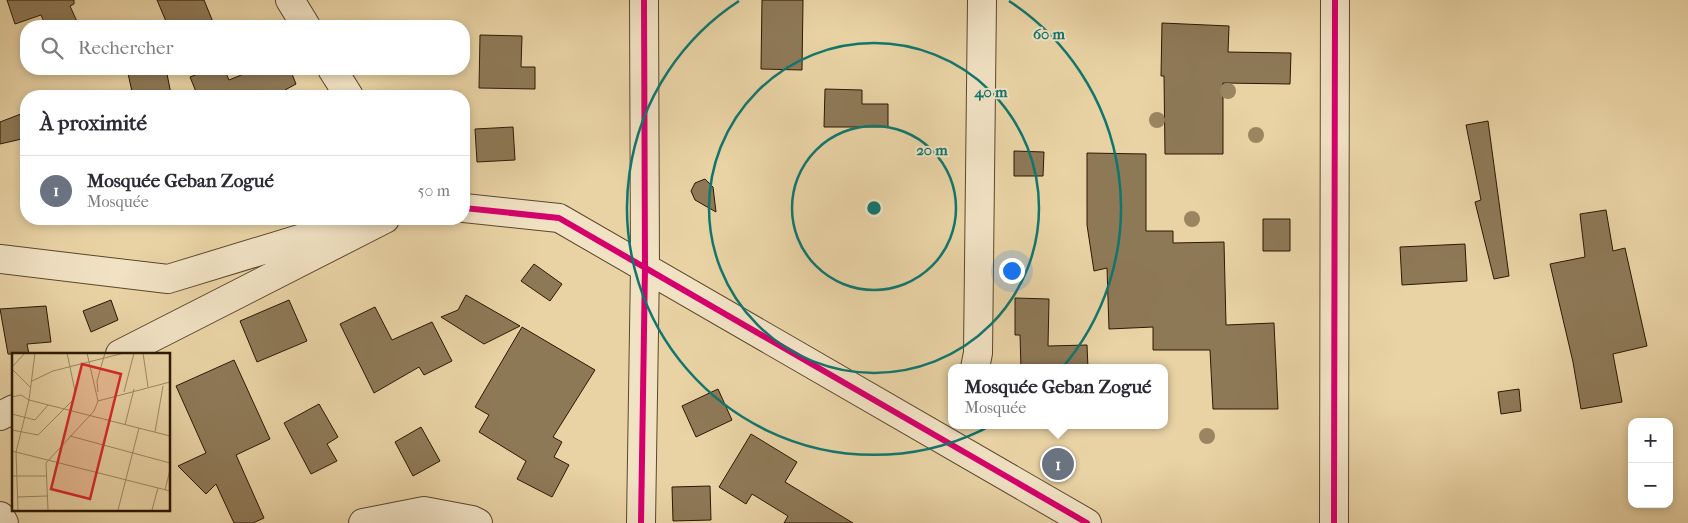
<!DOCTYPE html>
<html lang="fr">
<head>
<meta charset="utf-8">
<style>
	body { margin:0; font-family:"IM FELL French Canon",serif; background:#f7f7f7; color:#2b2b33 }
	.controls { position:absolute; right:15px; bottom:15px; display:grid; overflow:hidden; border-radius:10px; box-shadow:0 2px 8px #0003 }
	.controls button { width:45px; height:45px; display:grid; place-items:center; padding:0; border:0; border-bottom:1px solid #e1e1e2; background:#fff; color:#2b2b33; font:25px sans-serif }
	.you { position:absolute; left:1011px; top:270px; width:18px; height:18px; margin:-12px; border:4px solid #fff; border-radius:50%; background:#1a73e8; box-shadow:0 0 0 8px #1a73e833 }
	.badge { display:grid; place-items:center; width:32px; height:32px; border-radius:50%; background:#db2777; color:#fff; font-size:16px; font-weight:700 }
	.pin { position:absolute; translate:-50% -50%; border:2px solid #fff; box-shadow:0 1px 5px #0006 }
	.popup { position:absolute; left:948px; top:364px; width:220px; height:65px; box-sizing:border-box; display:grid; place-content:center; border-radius:10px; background:#fff; filter:drop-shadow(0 1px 4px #0005); font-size:16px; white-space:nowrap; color:#7c7c81 }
	.popup b { font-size:19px; color:#2b2b33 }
	.popup::after { content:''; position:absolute; left:50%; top:100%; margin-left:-10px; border:10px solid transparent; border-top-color:#fff }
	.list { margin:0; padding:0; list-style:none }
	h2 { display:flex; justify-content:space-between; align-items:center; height:65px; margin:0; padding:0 20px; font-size:21px }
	h2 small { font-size:16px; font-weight:400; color:#7c7c81 }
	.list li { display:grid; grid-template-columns:32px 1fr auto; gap:15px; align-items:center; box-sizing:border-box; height:70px; padding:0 20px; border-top:1px solid #e1e1e2 }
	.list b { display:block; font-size:19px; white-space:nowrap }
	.list p { margin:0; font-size:16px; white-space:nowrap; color:#7c7c81 }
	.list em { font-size:16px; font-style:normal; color:#7c7c81 }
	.icon { flex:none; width:28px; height:28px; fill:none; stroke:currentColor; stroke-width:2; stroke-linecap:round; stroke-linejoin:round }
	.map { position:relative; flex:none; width:1688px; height:523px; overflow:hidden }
	.search { position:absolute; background:#fff; box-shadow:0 2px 8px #0003; left:20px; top:20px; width:450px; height:55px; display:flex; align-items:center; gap:12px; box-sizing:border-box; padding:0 18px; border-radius:20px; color:#7c7c81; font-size:19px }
	.panel { position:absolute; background:#fff; box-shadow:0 2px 8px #0003; left:20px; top:90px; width:450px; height:135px; border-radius:20px }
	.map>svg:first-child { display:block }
	.building { fill:#8e7957; stroke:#2b1802 }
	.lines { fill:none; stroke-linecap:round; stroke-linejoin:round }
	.minor-casing { stroke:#5a472b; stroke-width:30 }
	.minor { stroke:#f1e2c4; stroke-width:28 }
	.cycleway-casing { stroke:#f1e2c4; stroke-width:9 }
	.cycleway { stroke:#d6006c; stroke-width:6 }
	.tree { fill:#9a8561 }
	.ring { fill:none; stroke:#0f766e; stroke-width:2.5 }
	.inset-road { fill:none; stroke:#9d8864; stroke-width:1 }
	.view { fill:#d62828; fill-opacity:0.15; stroke:#d62828; stroke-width:2.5 }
	.inset-edge { fill:none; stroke:#2b1802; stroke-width:2.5 }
	.centre { fill:#0f766e; stroke:#f1e2c4; stroke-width:2.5 }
	.ring-label { font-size:15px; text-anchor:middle; font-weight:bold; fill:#0f766e; stroke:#f1e2c4; stroke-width:4; stroke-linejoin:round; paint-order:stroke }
</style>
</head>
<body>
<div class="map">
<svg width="1688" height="523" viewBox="0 0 1688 523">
	<rect width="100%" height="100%" fill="#e9d3a5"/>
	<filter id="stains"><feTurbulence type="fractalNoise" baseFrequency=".004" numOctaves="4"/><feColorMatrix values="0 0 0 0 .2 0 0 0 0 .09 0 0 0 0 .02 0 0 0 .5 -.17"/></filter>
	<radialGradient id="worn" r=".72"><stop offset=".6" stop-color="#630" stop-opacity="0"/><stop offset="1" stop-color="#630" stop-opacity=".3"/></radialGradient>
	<!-- building -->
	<path class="building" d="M7,0H74V4L70,6L79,26H46L41,15L15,24Z
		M157,0H204L213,22L201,26H168Z
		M762,0H803L802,70L761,69Z
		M1162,23L1229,26L1228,52L1291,53L1290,84L1223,83V154H1165L1164,76H1161Z
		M480,35L522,36L521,67H535V89L479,88Z
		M127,69H166L171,94L133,96Z
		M211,69H224L229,80L256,69H290L296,84L285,90L288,96H191L197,94L190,77Z
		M825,89L862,90V104H888V127H824Z
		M26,112V138L0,144V122Z
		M1488,121L1509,276L1494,279L1475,202L1481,200L1466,125Z
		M513,127L515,160L477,162L475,129Z
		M1014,151L1044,152L1043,176H1014Z
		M1087,153L1146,154V231H1173V243L1224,242L1226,325L1274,323L1278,409H1213L1210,350H1153V327L1109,329L1107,268L1094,271L1087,225Z
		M705,179L713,187L716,212L695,200L691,191L695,183Z
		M1606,210L1613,251L1625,248L1647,346L1613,354L1622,402L1581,409L1573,362L1550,264L1585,257L1580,214Z
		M1263,219H1290V251H1263Z
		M1465,244L1467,281L1402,285L1400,247Z
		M534,264L562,284L550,301L521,281Z
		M466,295L520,326L484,344L441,317L458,310Z
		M1015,298L1049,299L1048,346L1087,345L1088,368H1021L1020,335H1015Z
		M111,300L118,320L91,332L83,311Z
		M289,300L307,341L257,362L240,321Z
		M46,306L51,342L27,344L29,354H8L0,309Z
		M375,307L392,340L432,322L452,361L424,375L419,367L374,393L340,324Z
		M522,327L595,370L553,437L562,442L554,457L569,465L552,497L517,479L526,461L479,432L489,415L475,407Z
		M234,360L270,439L236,455L264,518L253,523H234L216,484L206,494L178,466L206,453L176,386Z
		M718,389L732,420L696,437L682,406Z
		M1519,389L1521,411L1501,414L1498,392Z
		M319,404L338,437L327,444L337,461L311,474L284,423Z
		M421,427L440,461L413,476L395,442Z
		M751,434L797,462L785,482L853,523H784L788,516L752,494L746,504L719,487Z
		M710,486L711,520L673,521L672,487Z"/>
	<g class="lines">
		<defs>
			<path id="minor" d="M290,0L306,26
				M332,69L349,96
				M464,208L559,218L1087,523
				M0,259L168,279L365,219
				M120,354L385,219
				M975,368L978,353L982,0
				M0,416L14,409
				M0,516L4,523
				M363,523L424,511L472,520L478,523
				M641,523L645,267L644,0
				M1334,523L1335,0"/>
		</defs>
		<!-- minor casing -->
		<use href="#minor" class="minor-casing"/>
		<!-- minor -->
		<use href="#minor" class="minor"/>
		<defs>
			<path id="cycleway" d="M464,208L559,218L1087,523
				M641,523L645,267L644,0
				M1334,523L1335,0"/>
		</defs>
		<!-- cycleway casing -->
		<use href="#cycleway" class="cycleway-casing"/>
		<!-- cycleway -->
		<use href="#cycleway" class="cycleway"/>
	</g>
	<!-- trees -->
	<g class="tree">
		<circle cx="1228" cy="91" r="8"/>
		<circle cx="1157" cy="120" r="8"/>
		<circle cx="1256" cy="135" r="8"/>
		<circle cx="1192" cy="219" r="8"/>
		<circle cx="1207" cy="436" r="8"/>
	</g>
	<!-- distance rings -->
	<g class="ring">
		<circle cx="874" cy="208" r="82"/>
		<circle cx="874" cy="208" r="165"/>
		<path d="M1009 1A247 247 0 1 1 739 1"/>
	</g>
	<!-- overview -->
	<g transform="translate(12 353)">
		<rect width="158" height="158" fill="#e9d3a5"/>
		<path class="inset-road" d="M131,0L136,34M0,14L13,0M0,16L19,35M20,28L41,18L112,0M86,39L85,28L93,0M112,39L122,0M0,44L9,42L17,47L158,83M86,48L158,29M0,61L23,67L36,52M113,72L122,36M0,77L26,82L62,46L63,38L55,0M143,79L151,33M58,83L158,110M0,98L158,138M0,123H34M153,137L158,117M5,144L35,143M6,157L4,99L17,47L23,0M36,157L34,110L82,58L86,48L75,0M106,157L127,75M140,157L146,135"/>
		<path class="view" d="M70,11L109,21L78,146L39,136Z"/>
		<rect width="158" height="158" class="inset-edge"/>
	</g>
	<circle cx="874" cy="208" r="8" class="centre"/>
	<g class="ring-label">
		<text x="1049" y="39">60 m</text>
		<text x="991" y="97">40 m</text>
		<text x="932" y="155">20 m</text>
	</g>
	<rect width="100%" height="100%" filter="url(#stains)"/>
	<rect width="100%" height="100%" fill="url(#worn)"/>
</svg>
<div class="controls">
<button>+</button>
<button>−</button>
</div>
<div class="you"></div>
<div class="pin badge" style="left:1058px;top:464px;background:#6b7280">1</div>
<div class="popup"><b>Mosquée Geban Zogué</b>Mosquée</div>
<div class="search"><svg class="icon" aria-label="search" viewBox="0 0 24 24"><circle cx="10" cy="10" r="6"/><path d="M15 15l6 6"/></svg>Rechercher</div>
<section class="panel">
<h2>À proximité<small></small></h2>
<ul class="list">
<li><span class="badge" style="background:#6b7280">1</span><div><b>Mosquée Geban Zogué</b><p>Mosquée</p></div><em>50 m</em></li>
</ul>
</section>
</div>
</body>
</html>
